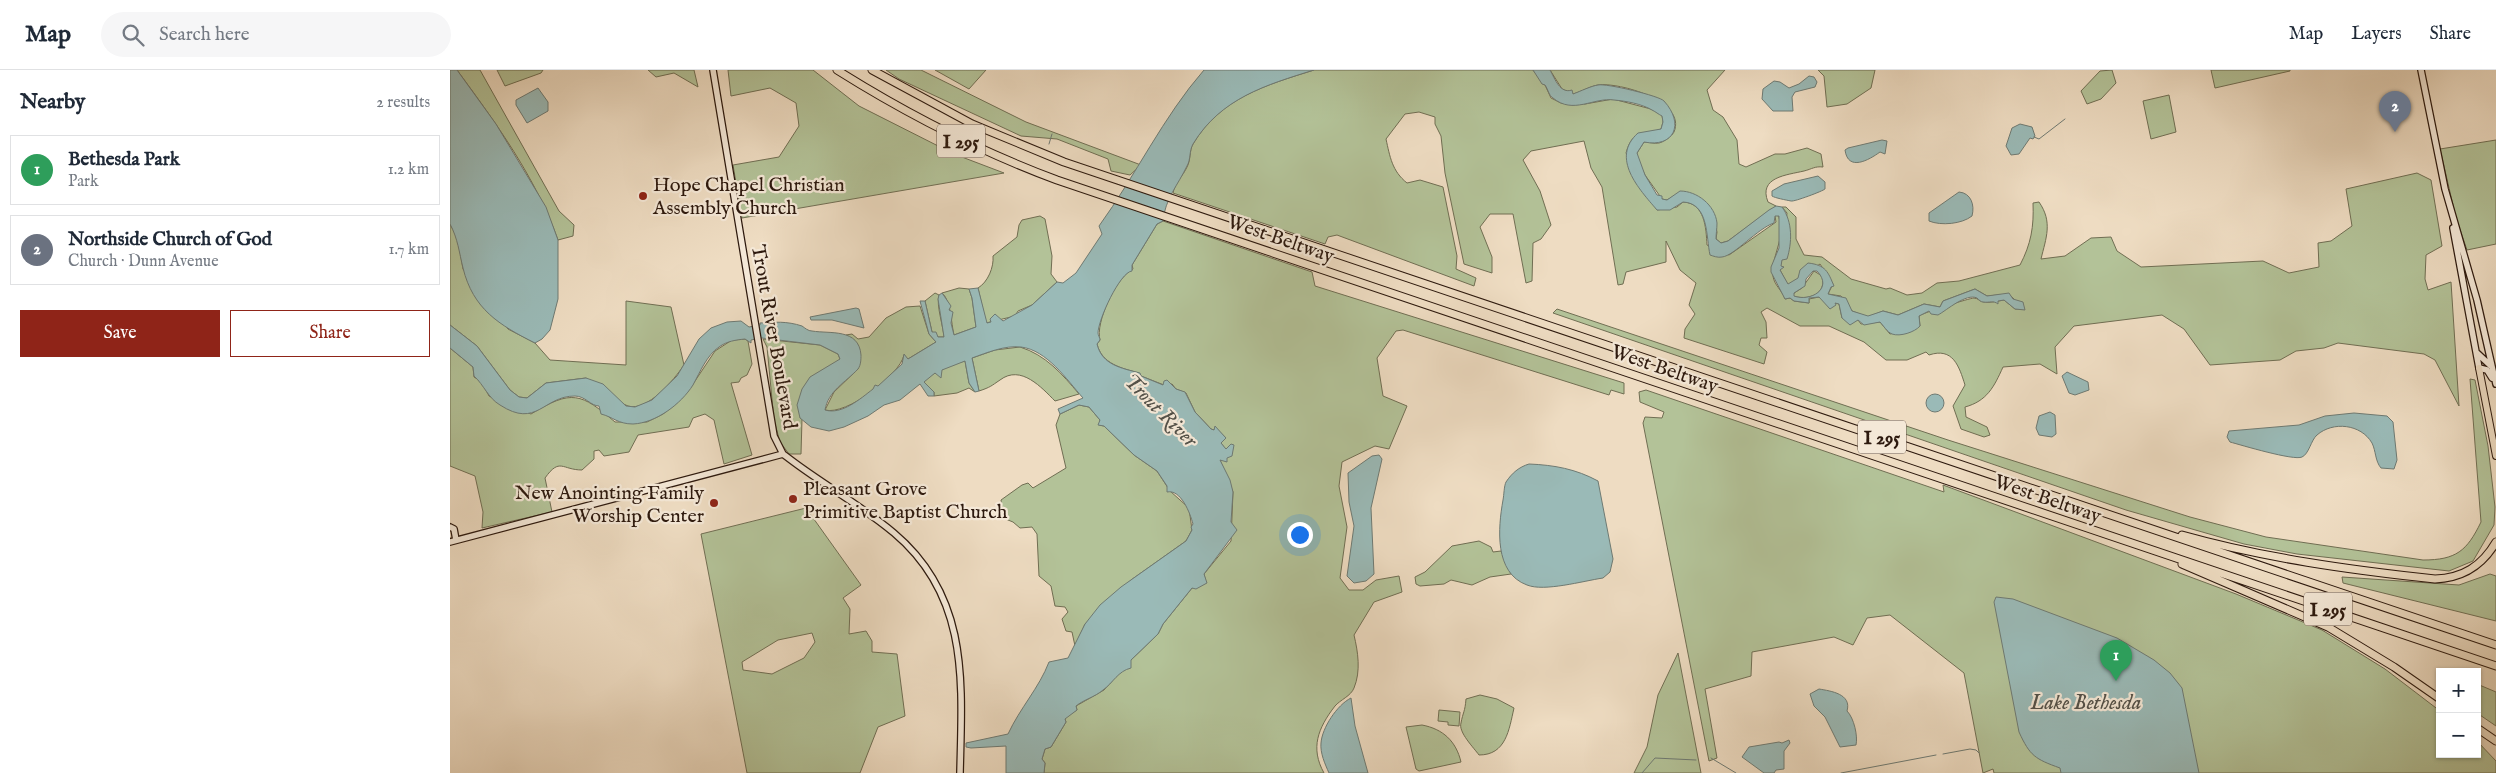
<!DOCTYPE html>
<html lang="en">
<head>
<meta charset="utf-8">
<style>
	body { margin:0; font-family:"IM FELL English",serif; background:#f6f6f7; color:#1f2937 }
	.controls { position:absolute; right:15px; bottom:15px; display:grid; overflow:hidden; border-radius:0px; box-shadow:0 1px 4px #0004 }
	.controls button { width:45px; height:45px; display:grid; place-items:center; padding:0; border:0; border-bottom:1px solid #e0e1e3; background:#fff; color:#1f2937; font:25px sans-serif }
	.you { position:absolute; left:849px; top:464px; width:18px; height:18px; margin:-12px; border:4px solid #fff; border-radius:50%; background:#1a73e8; box-shadow:0 0 0 8px #1a73e833 }
	.badge { display:grid; place-items:center; width:32px; height:32px; border-radius:50%; background:#8f2418; color:#fff; font-size:16px; font-weight:700 }
	.pin { position:absolute; translate:-50% -41px; filter:drop-shadow(0 1px 2px #0008) }
	.pin::after { content:''; position:absolute; top:26px; width:18px; height:15px; background:inherit; clip-path:polygon(0 0,100% 0,50% 100%) }
	.list { margin:0; padding:0; list-style:none }
	h2 { display:flex; justify-content:space-between; align-items:center; height:65px; margin:0; padding:0 20px; font-size:21px }
	h2 small { font-size:16px; font-weight:400; color:#747a83 }
	.list li { display:grid; grid-template-columns:32px 1fr auto; gap:15px; align-items:center; box-sizing:border-box; height:70px; margin:0 10px 10px; padding:0 10px; border:1px solid #e0e1e3; border-radius:0px }
	.list b { display:block; font-size:19px; white-space:nowrap }
	.list p { margin:0; font-size:16px; white-space:nowrap; color:#747a83 }
	.list em { font-size:16px; font-style:normal; color:#747a83 }
	.actions { display:flex; gap:10px; padding:15px 20px }
	.actions a { flex:1; padding:11px 0; border:1px solid #8f2418; border-radius:0px; text-align:center; font-size:18px; color:#8f2418 }
	.actions .main { background:#8f2418; color:#fff }
	.icon { flex:none; width:28px; height:28px; fill:none; stroke:currentColor; stroke-width:2; stroke-linecap:round; stroke-linejoin:round }
	.map { position:relative; flex:none; width:2046px; height:703px; overflow:hidden }
	header { display:flex; align-items:center; gap:30px; box-sizing:border-box; height:70px; padding:0 25px; background:#fff; border-bottom:1px solid #e0e1e3 }
	header strong { font-size:24px }
	nav { display:flex; gap:28px; margin-inline-start:auto; font-size:18px }
	.search { width:350px; height:45px; background:#f6f6f7; display:flex; align-items:center; gap:12px; box-sizing:border-box; padding:0 18px; border-radius:28px; color:#747a83; font-size:19px }
	main { display:flex }
	aside { flex:1; background:#fff }
	.map>svg:first-child { display:block }
	.green { fill:#b3c298; stroke:#706e53; fill-rule:evenodd }
	.water { fill:#9abab7; stroke:#6e7a73; fill-rule:evenodd }
	.lines { fill:none; stroke-linecap:round; stroke-linejoin:round }
	.stream { stroke:#6e7a73; stroke-width:1 }
	.secondary-casing { stroke:#2d190e; stroke-width:8 }
	.primary-casing { stroke:#2d190e; stroke-width:8 }
	.highway-casing { stroke:#2d190e; stroke-width:9 }
	.secondary { stroke:#f4e8d7; stroke-width:5.5 }
	.primary { stroke:#eedcc2; stroke-width:6 }
	.highway { stroke:#eedcc2; stroke-width:7 }
	.poi-dot { fill:#8f2418; stroke:#f4e8d7; stroke-width:2 }
	.labels { text-anchor:middle; stroke-width:4.5; stroke-linejoin:round; paint-order:stroke }
	.shield { fill:#f4e8d7; stroke:#69574a; stroke-width:1 }
	.shield-label { font-size:19px; font-weight:bold; fill:#2d190e }
	.poi-label { font-size:20px; fill:#2d190e; stroke:#f4e8d7; text-anchor:start }
	.street-label { font-size:20px; fill:#2d190e; stroke:#f4e8d7 }
	.water-label { font-size:21px; font-style:italic; fill:#535149; stroke:#f4e8d7 }
</style>
</head>
<body>
<header>
<strong>Map</strong>
<div class="search"><svg class="icon" aria-label="search" viewBox="0 0 24 24"><circle cx="10" cy="10" r="6"/><path d="M15 15l6 6"/></svg>Search here</div>
<nav><a>Map</a><a>Layers</a><a>Share</a></nav>
</header>
<main>
<aside>
<h2>Nearby<small>2 results</small></h2>
<ul class="list">
<li><span class="badge" style="background:#2e9e5b">1</span><div><b>Bethesda Park</b><p>Park</p></div><em>1.2 km</em></li>
<li><span class="badge" style="background:#6b7280">2</span><div><b>Northside Church of God</b><p>Church · Dunn Avenue</p></div><em>1.7 km</em></li>
</ul>
<div class="actions"><a class="main">Save</a><a>Share</a></div>
</aside>
<div class="map">
<svg width="2046" height="703" viewBox="0 0 2046 703">
	<rect width="100%" height="100%" fill="#eedcc2"/>
	<filter id="stains"><feTurbulence type="fractalNoise" baseFrequency=".004" numOctaves="4"/><feColorMatrix values="0 0 0 0 .2 0 0 0 0 .09 0 0 0 0 .02 0 0 0 .5 -.17"/></filter>
	<radialGradient id="worn" r=".72"><stop offset=".6" stop-color="#630" stop-opacity="0"/><stop offset="1" stop-color="#630" stop-opacity=".3"/></radialGradient>
	<!-- green -->
	<path class="green" d="M7,0H30L109,141L124,155L123,166L108,170C86,108 46,53 7,0Z
		M47,0H93L91,3L55,16Z
		M198,0H244L248,17L224,3L206,7Z
		M278,0H363L409,36L504,84L554,103L292,148L283,95L329,87L349,56L346,33L320,18L281,26Z
		M436,0H471L576,52L691,95L680,105L661,101L658,89L607,69L571,66L449,9Z
		M485,0H536L519,19Z
		M864,0H1083L1095,15L1101,28L1111,33L1135,34L1163,29L1201,39L1212,45L1213,52L1211,59C1193,66 1183,58 1176,83L1207,140L1227,137L1233,132C1255,133 1256,158 1257,175L1279,185L1326,152L1325,146L1327,144C1339,163 1320,187 1323,206C1324,215 1332,220 1335,229L1340,228L1344,231L1359,233V229L1369,227L1389,234L1392,248L1408,250L1411,254L1430,252L1440,264L1470,256L1469,246C1472,243 1520,228 1524,228C1528,228 1530,232 1534,232C1540,233 1548,231 1554,230L1565,239H1574L1559,224L1537,226L1525,219L1493,231L1490,237L1474,234L1448,245L1433,241L1418,247L1402,241L1391,226L1378,224L1383,214L1370,194L1342,213L1338,215L1330,200L1337,143L1332,137H1336L1346,147V169L1354,185L1372,187L1401,209L1436,219L1440,218L1457,225L1472,223L1487,213L1509,211L1570,195C1581,174 1584,157 1583,133L1589,132C1603,152 1596,168 1591,189L1615,186L1641,168L1661,167L1667,181L1691,197L1813,191L1839,203L1869,197L1868,173L1881,171L1902,156L1896,119L1967,103L1981,110L1992,176L1976,185L1975,209L1978,220L2001,212L2009,336L1985,290L1974,284L1888,273L1874,278L1846,281L1830,290L1760,295L1734,259L1712,245L1624,256L1605,277L1607,304L1590,294L1553,297C1544,317 1537,331 1515,337L1516,347L1537,357L1540,365L1534,367L1511,359L1503,336L1515,315C1509,296 1503,277 1479,285L1476,282L1457,290H1436L1414,272L1379,256H1350L1317,238L1311,242L1316,252L1317,268H1311L1309,275L1317,282L1314,294L1234,268L1235,259L1245,244L1239,235L1246,213L1230,200L1216,171V192L1176,202L1173,214L1168,215L1152,117L1141,98L1134,71L1081,81L1073,90L1090,121L1101,155L1091,169L1083,173L1082,211L1076,213L1063,144H1040L1030,157L1042,187V203L1014,194L995,103L991,66L985,54V47L969,42L955,44L936,69C940,87 942,101 957,113L970,110L993,117L1007,186L1006,199L1026,208L1024,216L887,165L878,167L875,174L723,123C725,112 733,106 737,97C741,90 739,81 743,74C770,28 816,15 864,0Z
		M1100,0H1275L1257,20L1263,40L1273,47L1287,70L1289,94L1296,97L1325,84H1335L1357,78L1371,84L1373,97C1365,96 1362,99 1354,101C1337,105 1308,107 1318,132L1326,136L1278,171L1271,173L1266,169L1267,162L1261,139L1222,127L1217,130L1212,129L1195,105L1187,88V83L1194,72C1198,72 1205,74 1209,73C1214,72 1222,66 1224,62C1237,31 1169,12 1148,15C1141,16 1131,22 1123,24L1112,19Z
		M1368,0H1425L1421,18L1397,34L1377,37L1374,6Z
		M1662,0L1666,13L1651,29L1637,34L1631,21L1650,1Z
		M1761,0H1840V1L1765,18Z
		M1719,25L1726,62L1701,69L1693,31Z
		M2046,70V174L2017,180L2006,148L1990,79Z
		M590,146L595,149L602,186L601,204L607,212L582,235L568,241L565,246L536,253L528,218C538,212 544,197 543,186L567,167L569,155L572,150Z
		M713,151L862,202L865,216L1174,313V324L1161,320L1159,325L953,260L946,261L927,288L933,326L957,336L939,379L925,376L892,392L889,416L897,457L890,508L899,520H913L926,510L949,506L952,522L924,532L904,565C908,582 911,601 904,618C901,626 890,630 885,636C868,658 860,678 874,703H594L595,693L592,689L595,679L601,677L616,652L615,649L618,645L627,640L626,636L654,620L681,590L708,564L713,554L742,518L756,513L754,504L781,471L783,422L770,390L776,380L771,373L776,368L765,357L764,360L761,359L745,342L736,323L726,319L722,314L714,315L691,306L689,303C671,298 652,294 647,274L650,270C645,253 666,207 683,199L682,195L707,154Z
		M0,154L8,169L13,199L58,259L85,273L100,290L176,295V231L221,237L234,295C224,310 197,342 178,336C171,334 145,314 136,308L96,313L77,328L69,327L60,320L27,276L0,255Z
		M1364,201L1372,206C1377,224 1359,231 1343,226L1344,223L1352,218Z
		M509,218L519,219L522,228L526,257L504,265C501,253 501,230 492,223Z
		M485,223L489,225C486,235 493,255 494,267H488L482,262L475,231Z
		M470,236L479,264L486,272L458,289L454,285C450,305 396,346 375,340L384,322L408,299L410,286L408,275L396,265L402,264L408,269L419,267L436,248L456,237Z
		M1107,239L1498,370L1740,447L1816,467L1973,490C2006,490 2017,481 2031,452L2020,309L2025,310L2038,376L2045,437L2044,455L2023,491L1999,501L1847,484L1794,474L1676,440L1103,243Z
		M295,269L298,271L302,294L297,305L291,308L289,312L281,313L302,385L274,394L264,350L255,344L243,348L239,357L188,365L179,382L154,386L149,380L144,381V389L132,400C112,400 110,387 95,408L102,442L32,458L33,442L25,406L0,396V278L23,297L24,307L32,312L39,326L81,344C122,319 131,323 165,352H197L213,344L227,333L241,317L265,281L282,270Z
		M313,269L370,275L388,284L390,289L350,348L352,349L351,384H339L330,372L324,350L317,277Z
		M570,277C596,285 612,304 629,324L605,331C592,318 571,294 550,310C541,316 541,317 529,321L522,288L545,280Z
		M515,291L519,313L525,322L519,318L507,323L484,326V322L474,312L477,307L503,294Z
		M1196,320L1494,422L1493,415L1786,524L1872,560L1935,599L1990,641V684H2027V671L2046,691V703H1544L1543,699L1533,703L1514,603L1440,545L1417,548L1403,575L1384,567L1302,582L1301,606L1255,619L1267,688L1259,691L1193,353L1195,347L1212,348L1214,342L1190,332L1189,322Z
		M629,335L639,337L650,350L649,355L654,356L684,385L707,401L720,421L739,438L742,460L736,471L681,510L635,554L625,576L622,562L616,561L612,549L618,542L615,537L605,536L601,516L589,506L587,464L582,457L570,458L563,452L553,448L551,430L572,415L578,413L583,418L616,398L606,355L610,344Z
		M356,438L411,515L393,528L400,539L399,564L416,561L422,571V582L447,584L455,646L428,657L410,703H297L251,464ZM362,563L365,572L354,588L322,604L293,600L292,592L328,570Z
		M1029,471L1041,477L1043,482L1051,481L1061,504L1040,507L1022,515L1001,510L994,514L970,516L966,514L965,507L975,502L1002,476Z
		M2040,504L2046,506V551L1893,513L1892,507L2009,515Z
		M1228,583L1251,703H1184L1197,677L1208,625Z
		M2027,614L2046,622V656L2027,643Z
		M1030,625L1047,629L1064,638C1059,660 1056,685 1029,685C1024,678 1008,662 1011,653C1013,642 1015,642 1016,629Z
		M989,640L1010,642L1009,656L998,655V652L988,651Z
		M972,655C993,659 1006,671 1011,692L969,701L966,699L956,657Z"/>
	<!-- water -->
	<path class="water" d="M0,0H7L46,54L96,137L108,170V229L100,260L92,269L85,273C49,255 23,239 13,198C9,182 8,169 0,154Z
		M754,0H864C816,15 771,28 743,74C739,81 741,89 737,96C728,115 715,129 713,151L707,154L682,195V201C670,202 648,250 648,263C648,265 650,268 650,270L647,274C652,295 671,298 690,303L691,306L713,315L714,311L717,310L726,319L735,322L745,342L761,359L764,360L765,356L776,368L771,373L776,379L781,374L784,375L782,386L777,388V392L770,390L780,410L783,422L781,452L787,460L754,504L757,513L746,519L742,518L713,554L708,564L681,590V598C668,601 663,613 653,620C645,627 633,630 626,636L627,640L615,649L616,652L601,677L595,679L592,689L595,693L594,703H556V676L521,678L516,677V673L558,664C570,638 589,618 599,592L618,588L635,554L650,535L671,517L736,471L742,460L741,457L743,454C740,443 731,419 717,422V416L707,401L684,385L654,356L648,355L650,350L639,337L629,335L610,344L608,339L633,328C617,310 597,280 571,277C555,275 536,283 522,288L529,321L525,322L519,313L515,291L492,300L491,308L485,303L474,312L484,322V326H478L470,314L450,330L434,335L418,346L394,357L379,361L361,357L350,348L347,335L352,319L360,307L390,289L388,284L370,275L312,268L301,270V273L295,269C286,270 277,271 269,277C257,285 250,302 243,315C231,334 206,353 183,354C168,354 163,347 151,344L149,336C141,336 135,326 125,326C93,326 87,359 50,335C38,328 34,315 24,306L23,297L0,278V255L27,276L60,320L69,327L77,328L96,313L136,308L153,314L176,336L185,337L202,330L227,306L249,269L261,258L277,252L291,251L299,257L310,255V253C324,252 337,251 352,256C355,258 358,261 362,261C380,264 409,258 411,285C411,289 411,295 408,299C396,312 378,321 375,340C392,345 410,329 423,319L425,315L428,316L452,294L454,284L458,289L486,272L479,264L470,231H475L482,262H486L488,267H494L488,229L489,225L492,223L501,236L499,240L503,242L501,253L504,265L526,257L522,228L519,219L528,218L537,253L541,252L540,249L545,244L553,251L582,235L607,212L613,213L626,203L652,164L649,156C686,105 713,47 754,0Z
		M1083,0H1100C1105,9 1110,24 1122,20L1123,24C1131,21 1141,16 1148,15C1156,13 1210,26 1214,31C1235,54 1224,78 1194,72L1187,83L1195,105L1207,125L1212,126V129L1217,130L1230,121C1247,121 1265,135 1267,153C1267,159 1266,164 1266,169L1271,173L1278,171L1319,140L1326,136L1332,137C1343,152 1342,173 1337,189L1332,190L1331,196L1334,197L1330,200L1338,214L1348,208L1350,200L1358,193C1376,195 1378,202 1384,216L1381,217L1378,224L1396,228L1402,241L1418,246L1433,241L1448,245L1474,234L1490,237L1493,231L1525,219L1537,226L1559,223L1563,229L1573,232L1575,240L1565,239L1554,230L1548,231V234C1543,230 1540,233 1533,232C1531,232 1529,230 1527,228C1516,223 1497,240 1488,245L1481,244L1479,241L1469,246L1470,256C1465,262 1450,267 1442,264C1437,262 1433,255 1430,252L1414,255L1408,250L1400,255L1392,248L1389,234L1385,233L1386,235L1380,239L1369,227L1359,228V233L1344,231L1340,228L1335,229L1321,202V197L1329,178V146H1325L1324,153C1308,158 1284,186 1272,187C1268,188 1263,186 1260,185C1256,167 1259,133 1233,132L1220,140H1207C1189,119 1160,88 1188,63L1211,59L1213,52L1212,46C1208,44 1206,42 1202,40C1192,34 1176,31 1164,30C1144,27 1123,45 1103,28C1099,26 1098,19 1095,15L1092,14ZM1363,201H1367C1384,219 1360,232 1344,226V223L1355,216L1356,209Z
		M1359,6L1364,7L1367,12L1365,17L1345,22L1342,27L1343,41H1323L1312,29L1313,19L1324,11L1330,12L1339,18L1349,14Z
		M88,18L98,32V41L77,53L66,35V30Z
		M1570,54L1582,57L1585,66L1583,69L1580,68L1569,84L1561,85L1556,76L1562,58Z
		M1432,70L1437,71L1435,84L1430,82C1419,90 1398,102 1395,80L1398,78Z
		M1368,106L1375,112V119C1373,121 1344,132 1341,131C1336,130 1325,128 1322,126V121L1334,114Z
		M1509,122C1521,123 1525,135 1522,146C1512,154 1491,156 1479,151V143Z
		M406,238L409,239L414,258L382,250H361L360,247Z
		M1617,302L1638,312L1639,320L1625,325L1619,323L1612,306Z
		M1476 333a9 9 0 1 1 18 0a9 9 0 1 1-18 0Z
		M1600,342L1605,345L1606,364L1602,367L1589,365L1586,358L1589,346Z
		M1904,343L1937,346L1943,352L1947,390L1944,399L1931,398C1925,391 1926,381 1922,373C1911,354 1883,351 1867,365C1861,370 1859,384 1852,387C1844,391 1791,375 1780,372L1777,367L1779,361L1849,355L1875,346Z
		M929,385L932,389L921,438L924,504L916,511L904,513L897,506L904,456L899,432L898,403L922,386Z
		M1079,394C1104,395 1126,399 1148,411L1163,489L1160,502L1153,508C1133,511 1094,522 1077,515C1044,503 1048,458 1053,430C1054,425 1054,416 1056,412C1062,403 1069,397 1079,394Z
		M1546,527L1563,529L1667,568L1704,590L1720,603L1732,618L1749,703H1611L1610,698C1585,689 1580,686 1569,662L1544,532Z
		M1369,619C1381,621 1402,624 1397,641C1404,648 1408,666 1406,675L1390,677L1375,647L1364,636L1360,624Z
		M901,628L905,656L918,703H879C875,694 870,683 871,673C872,658 887,635 901,628Z
		M1339,670L1340,673L1334,681V699L1326,700L1324,703H1314L1292,687L1299,677L1329,672L1332,673Z"/>
	<g class="lines">
		<!-- stream -->
		<path class="stream" d="M1584,67L1589,69L1615,49
			M599,74L602,64
			M1493,684L1520,679L1526,680L1529,683
			M1261,688L1286,703
			M1192,703L1205,688L1246,690
			M1391,703L1486,685"/>
		<defs>
			<path id="secondary" d="M263,0L324,366L333,384L341,390C374,415 412,436 444,463C520,527 512,613 510,703
				M1971,0L1995,119L2027,230L2046,314
				M2003,158L2029,298L2037,300L2042,308
				M2027,283L2042,297
				M0,457L4,459L6,470
				M0,472L333,384"/>
			<path id="primary" d="M2029,298L2046,386"/>
			<path id="highway" d="M387,0C457,44 529,81 607,110L2046,596
				M422,0L522,54L614,92L2046,575
				M1732,465C1814,488 1900,500 1985,509C2013,508 2032,496 2046,472
				M1732,494L1878,557L1944,597L1990,629
				M2027,658L2046,671"/>
		</defs>
		<!-- secondary casing -->
		<use href="#secondary" class="secondary-casing"/>
		<!-- primary casing -->
		<use href="#primary" class="primary-casing"/>
		<!-- highway casing -->
		<use href="#highway" class="highway-casing"/>
		<!-- secondary -->
		<use href="#secondary" class="secondary"/>
		<!-- primary -->
		<use href="#primary" class="primary"/>
		<!-- highway -->
		<use href="#highway" class="highway"/>
	</g>
	<!-- markers -->
	<g class="poi-dot">
		<circle cx="193" cy="126" r="5"/>
		<circle cx="343" cy="429" r="5"/>
		<circle cx="264" cy="433" r="5"/>
	</g>
	<g class="labels">
		<!-- shield labels -->
		<g class="shield">
			<rect x="487" y="54.5" width="48" height="33" rx="4"/>
			<rect x="1408" y="350.5" width="48" height="33" rx="4"/>
			<rect x="1854" y="522.5" width="48" height="33" rx="4"/>
		</g>
		<g class="shield-label">
			<text x="511" y="78">I 295</text>
			<text x="1432" y="374">I 295</text>
			<text x="1878" y="546">I 295</text>
		</g>
		<!-- poi labels -->
		<g class="poi-label">
			<text x="203" y="121">Hope Chapel Christian<tspan x="203" dy="23">Assembly Church</tspan></text>
			<text x="353" y="425">Pleasant Grove<tspan x="353" dy="23">Primitive Baptist Church</tspan></text>
			<text x="254" y="429" text-anchor="end">New Anointing Family<tspan x="254" dy="23">Worship Center</tspan></text>
		</g>
		<!-- street labels -->
		<g class="street-label">
			<text transform="translate(831 168) rotate(19)" y="7">West Beltway</text>
			<text transform="translate(325 267) rotate(80)" y="7">Trout River Boulevard</text>
			<text transform="translate(1215 298) rotate(19)" y="7">West Beltway</text>
			<text transform="translate(1598 428) rotate(19)" y="7">West Beltway</text>
		</g>
		<!-- water labels -->
		<g class="water-label">
			<text transform="translate(711 340) rotate(45)" y="7">Trout River</text>
			<text x="1636" y="639">Lake Bethesda</text>
		</g>
	</g>
	<rect width="100%" height="100%" filter="url(#stains)"/>
	<rect width="100%" height="100%" fill="url(#worn)"/>
</svg>
<div class="controls">
<button>+</button>
<button>−</button>
</div>
<div class="you"></div>
<div class="pin badge" style="left:1666px;top:611px;background:#2e9e5b">1</div>
<div class="pin badge" style="left:1945px;top:62px;background:#6b7280">2</div>
</div>
</main>
</body>
</html>
